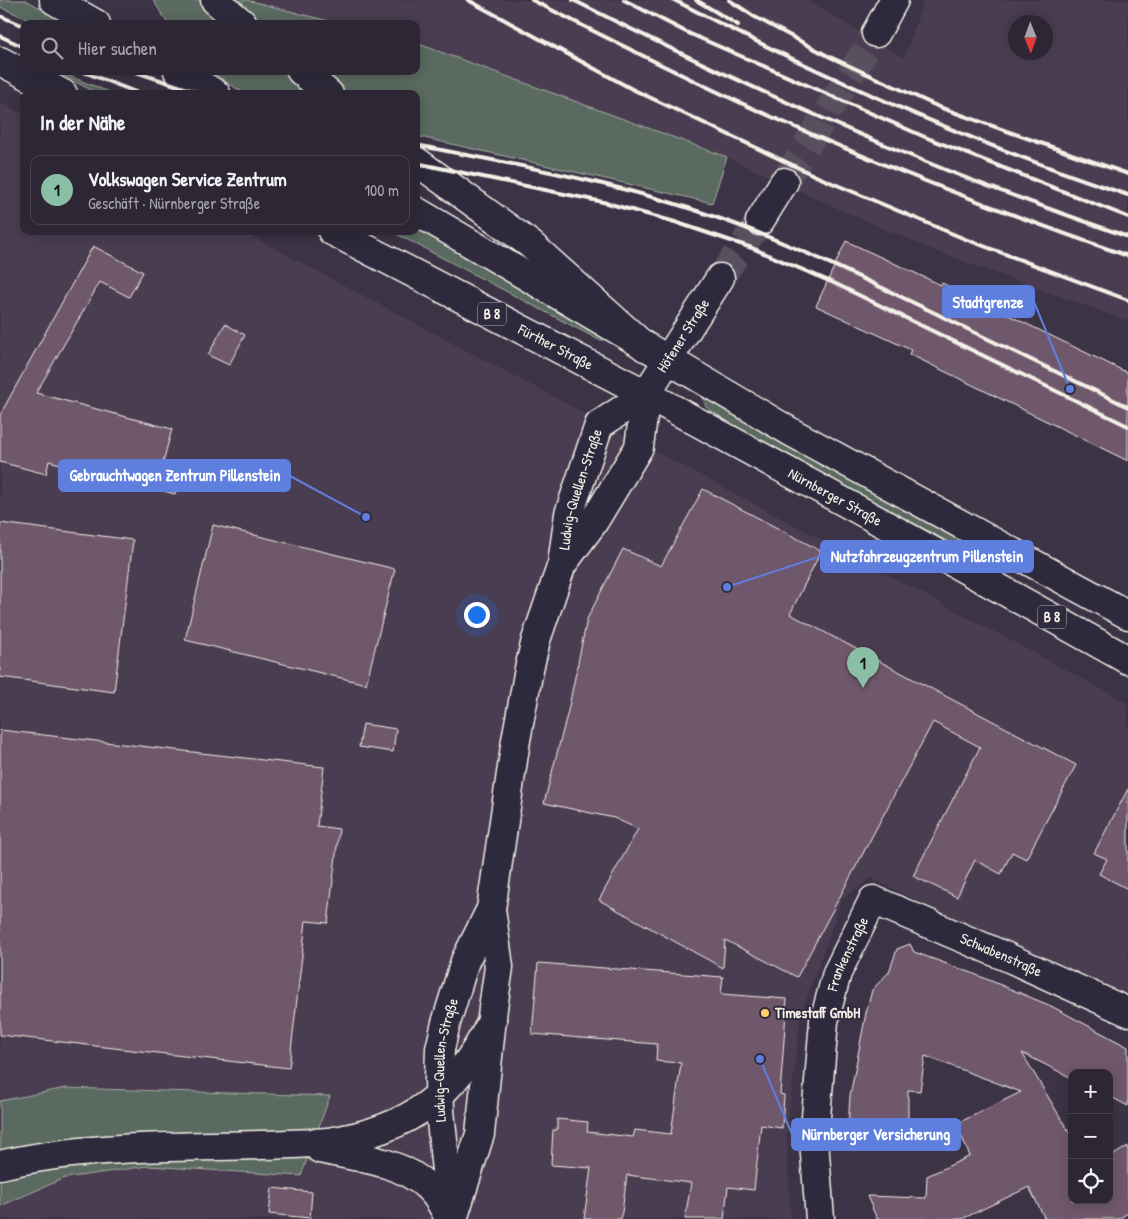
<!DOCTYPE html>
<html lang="de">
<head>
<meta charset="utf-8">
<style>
	body { margin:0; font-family:"Patrick Hand",sans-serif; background:#352e3c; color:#f1f3f6 }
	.controls { position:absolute; right:15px; bottom:15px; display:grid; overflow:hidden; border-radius:10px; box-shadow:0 2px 12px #0003 }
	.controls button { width:45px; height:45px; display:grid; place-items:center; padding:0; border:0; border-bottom:1px solid #48434f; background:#2d2634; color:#f1f3f6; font:25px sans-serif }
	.compass { position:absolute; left:1008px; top:15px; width:45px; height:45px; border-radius:50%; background:#2d2634; box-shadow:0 2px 12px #0003; rotate:179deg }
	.you { position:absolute; left:476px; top:614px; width:18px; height:18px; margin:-12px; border:4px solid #fff; border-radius:50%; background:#1a73e8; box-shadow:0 0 0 8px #1a73e833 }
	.badge { display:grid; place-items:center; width:32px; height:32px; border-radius:50%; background:#8abfa5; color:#111; font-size:16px; font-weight:700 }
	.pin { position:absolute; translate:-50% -41px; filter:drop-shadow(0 1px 2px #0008) }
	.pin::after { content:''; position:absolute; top:26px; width:18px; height:15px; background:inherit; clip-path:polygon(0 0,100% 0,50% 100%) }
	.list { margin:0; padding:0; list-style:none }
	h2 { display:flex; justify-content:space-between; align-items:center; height:65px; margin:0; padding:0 20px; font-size:21px }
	h2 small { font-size:16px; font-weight:400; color:#a7a5ac }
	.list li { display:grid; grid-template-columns:32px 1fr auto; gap:15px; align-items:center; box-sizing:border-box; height:70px; margin:0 10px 10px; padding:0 10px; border:1px solid #48434f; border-radius:10px }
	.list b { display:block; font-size:19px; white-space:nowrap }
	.list p { margin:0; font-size:16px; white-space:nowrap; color:#a7a5ac }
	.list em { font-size:16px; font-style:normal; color:#a7a5ac }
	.icon { flex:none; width:28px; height:28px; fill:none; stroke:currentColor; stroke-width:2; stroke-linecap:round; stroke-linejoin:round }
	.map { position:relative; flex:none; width:1128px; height:1219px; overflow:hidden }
	.search { position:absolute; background:#2d2634; box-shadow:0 2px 12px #0003; left:20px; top:20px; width:400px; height:55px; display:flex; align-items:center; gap:12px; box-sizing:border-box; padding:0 18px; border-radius:10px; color:#a7a5ac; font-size:19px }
	.panel { position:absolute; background:#2d2634; box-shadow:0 2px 12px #0003; left:20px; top:90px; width:400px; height:145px; border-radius:10px }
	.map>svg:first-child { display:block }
	.built { fill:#4b3e51; fill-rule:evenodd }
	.green { fill:#5a6a61; stroke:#a7aea4 }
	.building { fill:#6f586c; stroke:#f4f1e8 }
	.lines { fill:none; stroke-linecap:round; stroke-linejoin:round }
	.secondary-tunnel { stroke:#58505e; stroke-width:28; stroke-dasharray:28 14; stroke-linecap:butt }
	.street-casing { stroke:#f4f1e8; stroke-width:31 }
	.secondary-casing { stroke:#f4f1e8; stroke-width:31 }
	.primary-casing { stroke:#f4f1e8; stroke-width:31 }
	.highway-casing { stroke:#f4f1e8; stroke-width:31 }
	.street { stroke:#2f2a3d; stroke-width:28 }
	.secondary { stroke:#2f2a3d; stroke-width:28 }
	.primary { stroke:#2f2a3d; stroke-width:28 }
	.highway { stroke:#2f2a3d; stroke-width:28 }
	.rail { stroke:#f4f1e8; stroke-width:4 }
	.poi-dot { fill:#ffd166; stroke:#2f2a3d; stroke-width:2 }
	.labels { text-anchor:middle; stroke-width:4; stroke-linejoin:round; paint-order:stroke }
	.shield { fill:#2f2a3d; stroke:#b9b5b5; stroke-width:1 }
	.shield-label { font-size:14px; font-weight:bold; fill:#f4f1e8 }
	.street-label { font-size:15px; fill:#f4f1e8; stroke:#2f2a3d }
	.poi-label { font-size:15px; font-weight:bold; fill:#f4f1e8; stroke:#2f2a3d; text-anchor:start }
	.leader { fill:none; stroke:#5e7fdd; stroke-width:2 }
	.callout-dot { fill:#5e7fdd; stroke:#2f2a3d; stroke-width:2 }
	.callout { fill:#5e7fdd; stroke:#5e7fdd; stroke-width:2 }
	.callout-label { font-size:16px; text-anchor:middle; font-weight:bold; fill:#fff }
</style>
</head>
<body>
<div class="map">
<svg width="1128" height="1219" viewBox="0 0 1128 1219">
	<rect width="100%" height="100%" fill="#3c3346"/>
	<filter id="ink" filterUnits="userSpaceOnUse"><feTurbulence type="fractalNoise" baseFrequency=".02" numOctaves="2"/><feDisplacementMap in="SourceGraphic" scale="10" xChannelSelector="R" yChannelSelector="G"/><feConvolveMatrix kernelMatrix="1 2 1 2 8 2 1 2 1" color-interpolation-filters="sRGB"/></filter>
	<g filter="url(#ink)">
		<!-- built -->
		<path class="built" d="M247,0H806L904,58L924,0H1128V321L940,253L832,206L727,157L416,43V24H340ZM1016,22H1046V52H1016Z
			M0,102L24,115V231H242L1128,703V1002L871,878L842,899L801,1015L786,1137L791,1219H0V1205L66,1177L149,1166L302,1175L331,1096L67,1087L0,1101Z"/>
		<!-- green -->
		<path class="green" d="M0,0H26L69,24H39L0,7Z
			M153,0H247L340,24H168Z
			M416,43L727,157L712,203L416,136V94H245L210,71H416Z
			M54,71H57L114,94H99Z
			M416,226L607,340H599L391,231H416Z
			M706,396L984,551L980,559L728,422L706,407L703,399Z
			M66,1088L330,1096L301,1176L148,1166L65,1178L0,1206V1101Z"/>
		<!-- building -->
		<path class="building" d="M846,241L941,285L942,283L1128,373V461L909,354L911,350L816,306Z
			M93,246L143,272L129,297L100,282L36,393L172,429L163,462L182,467L175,494L49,461L46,474L0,462V415Z
			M225,324L245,335L229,365L208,355Z
			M703,489L821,551L790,614L1076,765L1026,859L1012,852L1001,874L975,860L957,897L913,876L980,747L933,722L797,977L725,940L723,968L599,900L638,829L614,818L544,803L568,711L587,619L623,549L661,566Z
			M0,523L133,540L114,692L0,677Z
			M213,525L395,569L366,684L185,640Z
			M363,724L396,729L393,752L359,747Z
			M0,730L324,767L317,826L339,829L328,923L306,921L289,1068L0,1035Z
			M1128,789V889L1099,874L1107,859L1094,853Z
			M910,944L914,952L972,973L1051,1006L1128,1047V1106L1109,1096V1073H1072V1078L1022,1053L1072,1137V1200H1109V1158L1128,1146V1213L1119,1219H1045L1029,1187L962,1219H877L867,1196L926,1198L927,1176L970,1156L956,1124L1021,1092L925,1056L920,1091L908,1090V1129L848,1128L850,1096L866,1013L872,990L889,972L897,949Z
			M538,963L723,977L721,994L787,999L780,1094L784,1095L782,1128L761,1125L754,1190L728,1187L724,1219H685L691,1183L627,1175L621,1219H584L591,1168L551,1165L553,1130H557V1119L588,1122L587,1132L633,1137L635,1130L671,1134L681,1063L656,1061L657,1044L532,1034Z
			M272,1188L312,1192L310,1218L269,1214Z"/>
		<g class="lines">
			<!-- secondary-tunnel -->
			<path class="secondary-tunnel" d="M784,182L876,33
				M720,278L760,221"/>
			<defs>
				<g id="street">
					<path id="s1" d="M820,1219L814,1141L824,1021L837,973L873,900L1007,957L1128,1012"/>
				</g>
				<g id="secondary">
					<path d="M876,33L894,0"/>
					<path d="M760,221L784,182"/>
					<path d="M564,562L593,523L639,447L646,394"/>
					<path id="s2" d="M450,1210L440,1111L439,1079L440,1049L446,1023L465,961L491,909"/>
					<path id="s3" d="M453,1219L480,1134L493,1008L499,967L491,909L516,740L529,669L536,640L562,564L569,514L599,425L646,394L720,278"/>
				</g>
				<g id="primary">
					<path d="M54,0L96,24"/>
					<path d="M0,61L63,94"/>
					<path d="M178,71L216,94"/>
					<path d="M416,211L791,432L1128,615"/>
					<path id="s4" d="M332,231L646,394L857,509L1128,660"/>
				</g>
				<path id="highway" d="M215,0L243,24
					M301,71L329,94
					M416,161L530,244L645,347
					M320,1149C356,1157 401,1161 428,1187C438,1196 444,1207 449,1219
					M0,1165C107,1140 220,1150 328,1142C411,1130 455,1095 492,1021"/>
			</defs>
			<!-- street casing -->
			<use href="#street" class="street-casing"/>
			<!-- secondary casing -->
			<use href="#secondary" class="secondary-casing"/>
			<!-- primary casing -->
			<use href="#primary" class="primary-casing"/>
			<!-- highway casing -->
			<use href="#highway" class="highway-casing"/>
			<!-- street -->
			<use href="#street" class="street"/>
			<!-- secondary -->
			<use href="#secondary" class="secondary"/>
			<!-- primary -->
			<use href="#primary" class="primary"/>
			<!-- highway -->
			<use href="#highway" class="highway"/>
			<!-- rail -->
			<path class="rail" d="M468,0L632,89L818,177L965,239L1128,300
				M532,0C609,39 685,78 763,113C882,166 1004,213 1128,256
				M573,0C695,62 819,119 946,170C1006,194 1067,215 1128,237
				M624,0L686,32L925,137L1128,217
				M674,0C821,76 971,143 1128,195
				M696,0L738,25
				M729,0L755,17L830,57L939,107L1128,174
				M0,16L24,26
				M0,36L24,47
				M81,71L141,94
				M133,71L202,94
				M416,145C517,165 620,183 718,218C793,244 863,279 935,313C999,345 1064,375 1128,407
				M416,163L603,202L675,222L752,248L836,284L1128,426"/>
		</g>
	</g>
	<!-- markers -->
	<circle class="poi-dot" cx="765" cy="1013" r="5"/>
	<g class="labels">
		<!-- shield labels -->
		<g class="shield">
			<rect x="478" y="302.5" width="28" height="23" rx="4"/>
			<rect x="1038" y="605.5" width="28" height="23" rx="4"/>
		</g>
		<g class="shield-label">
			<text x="492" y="319">B 8</text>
			<text x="1052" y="622">B 8</text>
		</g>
		<!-- street labels -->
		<g class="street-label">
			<text dy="5" stroke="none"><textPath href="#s3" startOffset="939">Höfener Straße</textPath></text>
			<text dy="5" stroke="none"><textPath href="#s4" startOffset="252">Fürther Straße</textPath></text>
			<text dy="5" stroke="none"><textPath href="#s3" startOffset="746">Ludwig-Quellen-Straße</textPath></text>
			<text dy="5" stroke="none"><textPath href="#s4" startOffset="569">Nürnberger Straße</textPath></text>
			<text dy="5" stroke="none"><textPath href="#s1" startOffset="270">Frankenstraße</textPath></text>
			<text dy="5" stroke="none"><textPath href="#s1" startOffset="469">Schwabenstraße</textPath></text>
			<text dy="5" stroke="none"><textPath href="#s2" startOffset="151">Ludwig-Quellen-Straße</textPath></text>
		</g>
		<!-- poi labels -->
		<g class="poi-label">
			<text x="775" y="1018">Timestaff GmbH</text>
		</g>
	</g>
	<!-- callouts -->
	<path class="leader" d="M1070 389L1034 302M366 517L290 476M727 587L821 556M760 1059L792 1134"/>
	<g class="callout-dot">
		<circle cx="1070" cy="389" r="5"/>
		<circle cx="366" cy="517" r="5"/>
		<circle cx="727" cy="587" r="5"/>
		<circle cx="760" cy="1059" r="5"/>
	</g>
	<g class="callout">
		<rect x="943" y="286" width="91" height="31" rx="5"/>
		<rect x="59" y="460" width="231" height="31" rx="5"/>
		<rect x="821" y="541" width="212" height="31" rx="5"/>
		<rect x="792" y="1119" width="168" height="31" rx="5"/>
	</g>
	<g class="callout-label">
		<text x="988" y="308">Stadtgrenze</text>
		<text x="175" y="481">Gebrauchtwagen Zentrum Pillenstein</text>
		<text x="927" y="562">Nutzfahrzeugzentrum Pillenstein</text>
		<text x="876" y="1140">Nürnberger Versicherung</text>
	</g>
</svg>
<div class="controls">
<button>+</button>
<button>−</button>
<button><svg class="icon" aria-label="locate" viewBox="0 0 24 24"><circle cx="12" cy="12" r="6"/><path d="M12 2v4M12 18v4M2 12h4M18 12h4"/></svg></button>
</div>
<svg class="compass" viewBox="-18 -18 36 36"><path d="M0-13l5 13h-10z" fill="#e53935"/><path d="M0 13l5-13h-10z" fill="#a7a5ac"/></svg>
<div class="you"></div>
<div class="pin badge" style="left:863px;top:688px">1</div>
<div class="search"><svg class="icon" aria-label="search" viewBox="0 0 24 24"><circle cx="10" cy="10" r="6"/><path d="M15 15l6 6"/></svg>Hier suchen</div>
<section class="panel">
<h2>In der Nähe<small></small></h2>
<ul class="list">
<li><span class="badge">1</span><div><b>Volkswagen Service Zentrum</b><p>Geschäft · Nürnberger Straße</p></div><em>100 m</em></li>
</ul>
</section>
</div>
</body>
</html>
